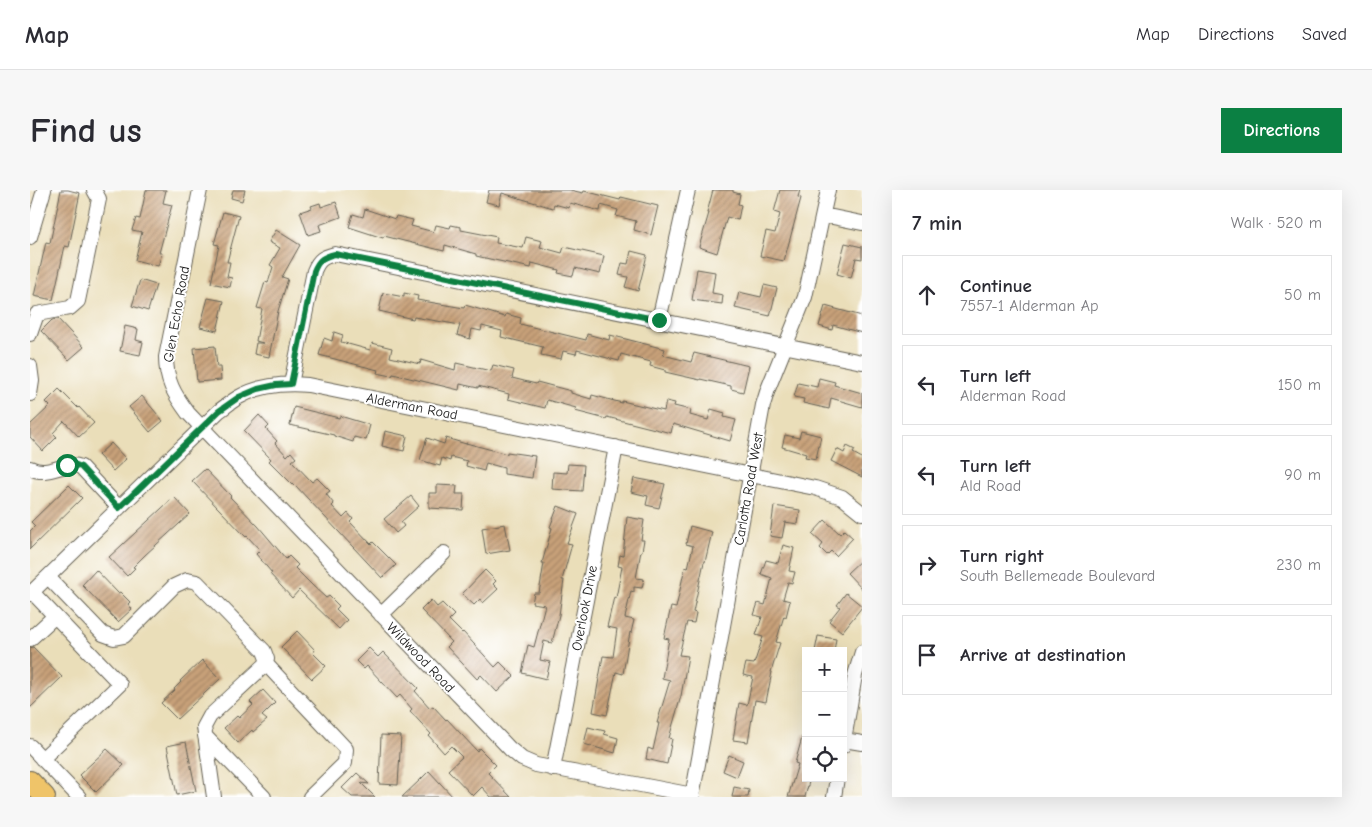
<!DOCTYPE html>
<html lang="en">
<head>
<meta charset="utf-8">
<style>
	body { margin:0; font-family:"Comic Neue",sans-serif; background:#f7f7f7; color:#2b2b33 }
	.controls { position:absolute; right:15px; bottom:15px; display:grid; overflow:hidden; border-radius:0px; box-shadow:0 5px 20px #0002 }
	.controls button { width:45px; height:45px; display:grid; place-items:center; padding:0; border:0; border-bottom:1px solid #e1e1e2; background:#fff; color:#2b2b33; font:25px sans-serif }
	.stop { position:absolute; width:15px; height:15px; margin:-11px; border:4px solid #0b8043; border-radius:50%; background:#fff }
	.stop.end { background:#0b8043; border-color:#fff; box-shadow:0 1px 5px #0008 }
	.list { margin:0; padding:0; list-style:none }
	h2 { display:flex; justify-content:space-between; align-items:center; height:65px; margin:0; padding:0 20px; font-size:21px }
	h2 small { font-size:16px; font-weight:400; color:#7c7c81 }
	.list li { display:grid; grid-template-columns:32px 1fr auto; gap:15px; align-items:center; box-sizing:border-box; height:80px; margin:0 10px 10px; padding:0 10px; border:1px solid #e1e1e2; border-radius:0px }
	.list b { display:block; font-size:19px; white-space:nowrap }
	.list p { margin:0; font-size:16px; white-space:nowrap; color:#7c7c81 }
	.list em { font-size:16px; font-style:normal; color:#7c7c81 }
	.icon { flex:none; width:28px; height:28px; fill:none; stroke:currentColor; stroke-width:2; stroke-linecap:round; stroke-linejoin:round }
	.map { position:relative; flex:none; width:832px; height:607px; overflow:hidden; border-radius:0px }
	header { display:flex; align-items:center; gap:30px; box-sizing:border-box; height:70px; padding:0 25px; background:#fff; border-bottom:1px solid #e1e1e2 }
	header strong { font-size:24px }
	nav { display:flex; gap:28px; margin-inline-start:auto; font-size:18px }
	.intro { display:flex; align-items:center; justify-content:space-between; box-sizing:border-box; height:120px; padding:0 30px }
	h1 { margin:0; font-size:35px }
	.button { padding:12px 22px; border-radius:0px; background:#0b8043; color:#fff; font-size:18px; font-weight:700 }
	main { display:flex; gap:30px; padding:0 30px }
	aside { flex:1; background:#fff; border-radius:0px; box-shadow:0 5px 20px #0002 }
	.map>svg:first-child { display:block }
	.building { fill:url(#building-hatch) }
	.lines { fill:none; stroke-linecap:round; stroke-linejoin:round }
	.minor-casing { stroke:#646053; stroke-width:16 }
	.highway-casing { stroke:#646053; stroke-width:22 }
	.minor { stroke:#fff; stroke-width:14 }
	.highway { stroke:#efc469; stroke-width:20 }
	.route { stroke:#0b8043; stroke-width:6 }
	.labels { text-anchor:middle; stroke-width:4; stroke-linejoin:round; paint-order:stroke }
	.street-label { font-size:14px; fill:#1c1c1c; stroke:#fff }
</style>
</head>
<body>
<header>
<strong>Map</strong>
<nav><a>Map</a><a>Directions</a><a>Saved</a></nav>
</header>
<div class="intro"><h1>Find us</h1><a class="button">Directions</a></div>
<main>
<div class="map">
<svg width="832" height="607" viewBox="0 0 832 607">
	<defs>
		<pattern id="building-hatch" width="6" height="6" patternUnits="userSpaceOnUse" patternTransform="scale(1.25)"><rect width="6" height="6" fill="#c8a179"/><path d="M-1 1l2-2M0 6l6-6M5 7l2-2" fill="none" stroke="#a28262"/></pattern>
	</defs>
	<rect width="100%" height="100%" fill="#fff"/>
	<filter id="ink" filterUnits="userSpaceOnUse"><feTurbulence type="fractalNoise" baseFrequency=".02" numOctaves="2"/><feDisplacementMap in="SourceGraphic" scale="10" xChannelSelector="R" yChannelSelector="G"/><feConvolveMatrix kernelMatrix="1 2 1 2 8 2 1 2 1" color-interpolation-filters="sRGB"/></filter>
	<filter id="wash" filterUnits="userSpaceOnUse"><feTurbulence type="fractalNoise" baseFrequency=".0096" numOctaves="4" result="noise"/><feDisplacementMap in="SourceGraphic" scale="20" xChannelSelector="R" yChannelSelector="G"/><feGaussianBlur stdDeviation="1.12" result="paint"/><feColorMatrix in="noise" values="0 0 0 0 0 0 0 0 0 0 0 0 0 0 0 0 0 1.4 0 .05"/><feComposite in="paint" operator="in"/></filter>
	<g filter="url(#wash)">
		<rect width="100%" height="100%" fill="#eadeb9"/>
		<g id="blocks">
			<!-- building -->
			<path class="building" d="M31,0H38L50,3L39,57L35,56L23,110L4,106L16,52L20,53Z
				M116,0H136L133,13L142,15L129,63H132L128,76L105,70L112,42L102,40L106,28L110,29Z
				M203,0H215L212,11L201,8Z
				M459,0H540L553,3L554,1L590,10L591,7L628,16L621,45L604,40L606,31L586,26L588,20L571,15L570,21L540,13L539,18L524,14L523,18L472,3L469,15L456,12Z
				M683,0H703V2L710,4L708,14L711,15L708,30L697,27L687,63L669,57L679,23H677Z
				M750,0H770L768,7L771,8L754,71L730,66L736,41L745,43L750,24L744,22Z
				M306,12L311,27L289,35L291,41L278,45L270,22L282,18L281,16L290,13L291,17Z
				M335,19L365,29L366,26L383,30L381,36L404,42L406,35L420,38L421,35L431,37V40L467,47L466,53L493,58L496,47L512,51L510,57L532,63L534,57L574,66L570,84L545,78L543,86L528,83L529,80L502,73L501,78L446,66V64L415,55L414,61L354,46L353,48L319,37L323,24L333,27Z
				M193,22L209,26L197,72H200L197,87L202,88L200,97L181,93L189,55L184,54Z
				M246,40L270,55L252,87L258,89L248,121L239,167L224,164L226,153H233L226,151L232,119L227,118L235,92L238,93L243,77L240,75L250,58L239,52Z
				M815,53L832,57V69L826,68L821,88L807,84Z
				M601,61L617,65L608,101L595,97L598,87L589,85L592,73L598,74Z
				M667,79L685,82L682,103L693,105L692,114L662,110Z
				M110,90L126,95L118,121L102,116Z
				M734,95L747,98L740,126L705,118L709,102L731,107Z
				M353,103L374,107V103L388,106L387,110L434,118L435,115L475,127L476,124L491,128L490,134L556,150L557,144L579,150L580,145L635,159L633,165L661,172L664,163L719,176L713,202L701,199V196L670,189V190L635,182V180L620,176L621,172L591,164L589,171L547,160L546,164L533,161L531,169L511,165L513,157L471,147L472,141L452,136L451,141L442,139L440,149L427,145L430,135L384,127L383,129L349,121Z
				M178,108L194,111L187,141L170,137Z
				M795,116L832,126V143L803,135L802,140L789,136Z
				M28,129L54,157L39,170L11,141L22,130Z
				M95,136L108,139L106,150L113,152L110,165L90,161Z
				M304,142L313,145L311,152L340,160L342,153L362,158L360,167L390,174L391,170L425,180L426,173L461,181L463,175L484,180L482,188L506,194L507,192L541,201V203L561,209L562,205L592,213V211L634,221L636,211L645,213L644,216L661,220L660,225L678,230L681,219L695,223L694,227L706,230L700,251L643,234L641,243L577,227L576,229L545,221L546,218L517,210L515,218L478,209L479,204L448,196V198L430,194L429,200L363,184L362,186L347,183L348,180L289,165L294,148L302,151Z
				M185,156L187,177H190L191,190L167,192L164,158Z
				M789,188L805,192L804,195L832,203V217L801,208L799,219L773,213L774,209L764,207L768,193L787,197Z
				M29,199L48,218L49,217L64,233L49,247L34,231L23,243L27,247L13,261L0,247V235L20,216L16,212Z
				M112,206L133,231L120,242L99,217Z
				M264,217L309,228L310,226L340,235L336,250L324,247L323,252L304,246V245L260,235Z
				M229,225L239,236L236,239L247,251L245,253L257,266L261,262L266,268L262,271L282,292L287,288L300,301L296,304L304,314L302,316L313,328L318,323L323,329L320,332L341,354L343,352L366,375L352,388L265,295L264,296L239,271L241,269L214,241Z
				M355,241L377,246L374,261L352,256Z
				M771,241L791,246L786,269L775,267L776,264L752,257L755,245L769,248Z
				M397,248L414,254L416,248L436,254V253L477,264V262L505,266L502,288L474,284V278L456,273L454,281L436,276L437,271L421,267L420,271L412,268L410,276L390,270Z
				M81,253L96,269L83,281L68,265Z
				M817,256L825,260L823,263L832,268V287L801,271L807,259L814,263Z
				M538,274L554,275L552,301L522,299L523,282L537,283Z
				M175,279L201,306L200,307L228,336L256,369L259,366L268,375L265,378L283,396L296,408L299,406L309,416L306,419L317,430L309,439L269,400L262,408L240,384L242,383L226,364L230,360L217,346L216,347L162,291Z
				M604,288L635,294L629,318L616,315L618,306L601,302Z
				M39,295L52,308L0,359V341L5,336L1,332Z
				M407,295L427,296L426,304H434L433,320L399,318V303H407Z
				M381,306L389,316L371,332L374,336L366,343L354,329Z
				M144,307L160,324L115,365L103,377L105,378L97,386L79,367Z
				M528,316L548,324L537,353L542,354L532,390H534L529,425L522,453L514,451L510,470L520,472L516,489L492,483L498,455L504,457L515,415L502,413L504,403H509L514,373H512L522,338L520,337Z
				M744,316L770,320L768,334L755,332L752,348L740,346Z
				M597,327L614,330L611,350H614L612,361H611L606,388L614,389L612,398L604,397V402L601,401L595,428L604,430L601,443L600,442L593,484L586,482L577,525L563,522L573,466L583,467L587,439L577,437L584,407L586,408L592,377L588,376L590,365L593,366Z
				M795,330L810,344L814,340L823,348L806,366L801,361L797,365L790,358L793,354L782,344Z
				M475,334L480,360L456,364L452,338Z
				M660,336L682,342L675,372H674L663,422L666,423L664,433L657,432L649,465L658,466L651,506L639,548L642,549L637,574L616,569L618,558L623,560L629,533H627L640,490L632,488L639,449L634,448L641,417L646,418L655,377L658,378L663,356L656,354Z
				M753,355L764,358L759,381L765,382L762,393L758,392L753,409L760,411L756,427L754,426L746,452L750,453L741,482H742L736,512L725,510L718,552L703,550L709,513L717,515L723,487L713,485L716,473L724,474L733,447L726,445L732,427L724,425L728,413L735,415L742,388L731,384L736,370L748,373Z
				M832,369V399L817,383Z
				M66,380L88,403L90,402L100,412L98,414L102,419L88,432L52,395Z
				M455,380L466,391L463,394L468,399L453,413L450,409L444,415L432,404Z
				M816,403L832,416V417L812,442L799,431L810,417L807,415Z
				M401,410L407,417L412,413L424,425L419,430L432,443L433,442L465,477L470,472L484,486L467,502L451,485L447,489L417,457L422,452L391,420Z
				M267,441L285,460L283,463L296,476L282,489L251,457Z
				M788,446L806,449L804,461H785Z
				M3,457L32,487L0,518V458Z
				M339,458L348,467L353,462L388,498L385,501L400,518L403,516L416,530L417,529L447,561L449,558L466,575L458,583L481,607H461L452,597L443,606L418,580L432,567L421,556L414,563L399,546L401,544L380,521L382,519L370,505L367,508L337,476L334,479L326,471Z
				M172,470L190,489L147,529L131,513L145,500L144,499L151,492L150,491Z
				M233,500L245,513L232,526L237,530L223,542L222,540L208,553L194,538L207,526L209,528L223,515L220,512Z
				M558,537L575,541L574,544L588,548L585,563L554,554Z
				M773,544L776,545V588H780L775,607H758L768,574L765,573Z
				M351,545L371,546L368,595L349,594Z
				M156,552L166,601L147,605L137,556Z
				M77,559L94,575L66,602L49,585Z
				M699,565L713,571L707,587L693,581Z
				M399,581L423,607H372L390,590Z
				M327,583L339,594L331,593L345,607H322L312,598Z
				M704,597L719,600L718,607H702Z"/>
		</g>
	</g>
	<g filter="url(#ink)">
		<use href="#blocks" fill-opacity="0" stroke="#646053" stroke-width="1"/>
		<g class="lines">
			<defs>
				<path id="minor" d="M170,0L136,167C136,191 144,204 158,223L480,559L492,569L506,575L663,605
					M793,25L832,33
					M0,47L14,0
					M7,124L40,118L48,111L69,9L64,0
					M629,130L658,0
					M0,144L7,124
					M0,176L2,191L0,204
					M261,194L284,81C289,69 293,67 305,64L832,172
					M0,278C20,288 33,270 51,277L89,318
					M18,387L73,444L84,448L94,446L144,396L157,390L167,392L234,461L237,469L236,474
					M2,402L90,494L12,569
					M0,404L189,221C196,216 202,211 209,207C230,195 254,193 278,195L785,298L812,307L832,323
					M351,425L414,363
					M0,449L25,426
					M236,474L316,559L315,573L280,607
					M175,546L234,607
					M814,550L832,553
					M0,556L49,607
					M813,556L825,485L832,462
					M523,579L586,257
					M184,607L174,537L180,526L236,474
					M662,607L733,215L738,199L775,107L798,0
					M804,607L807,588"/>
				<path id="highway" d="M0,591L15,607"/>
			</defs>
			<!-- minor casing -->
			<use href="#minor" class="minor-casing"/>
			<!-- highway casing -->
			<use href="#highway" class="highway-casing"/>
			<!-- minor -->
			<use href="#minor" class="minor"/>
			<!-- highway -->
			<use href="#highway" class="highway"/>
		</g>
	</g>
	<g class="lines" filter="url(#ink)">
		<!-- route -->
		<path class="route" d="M37,275L44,274L51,277L89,318L189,221L209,207L228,199L246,195L261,194L284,81C289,69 293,67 305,64L629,130"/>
	</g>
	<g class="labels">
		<!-- street labels -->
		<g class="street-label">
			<text transform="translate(146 124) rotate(-80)" y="5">Glen Echo Road</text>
			<text transform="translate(382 216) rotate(11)" y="5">Alderman Road</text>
			<text transform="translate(718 299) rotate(-80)" y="5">Carlotta Road West</text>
			<text transform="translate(554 418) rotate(-79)" y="5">Overlook Drive</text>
			<text transform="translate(391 467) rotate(46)" y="5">Wildwood Road</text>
		</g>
	</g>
</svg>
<div class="controls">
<button>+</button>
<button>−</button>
<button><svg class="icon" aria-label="locate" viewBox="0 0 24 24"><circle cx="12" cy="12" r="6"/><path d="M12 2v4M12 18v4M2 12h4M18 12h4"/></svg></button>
</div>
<div class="stop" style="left:37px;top:275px"></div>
<div class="stop end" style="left:629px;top:130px"></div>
</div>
<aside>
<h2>7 min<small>Walk · 520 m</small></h2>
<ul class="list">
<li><svg class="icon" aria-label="ahead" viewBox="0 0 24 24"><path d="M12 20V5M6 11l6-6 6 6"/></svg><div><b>Continue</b><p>7557-1 Alderman Ap</p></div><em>50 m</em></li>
<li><svg class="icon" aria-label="left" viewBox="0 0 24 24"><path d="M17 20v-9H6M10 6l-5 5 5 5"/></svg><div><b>Turn left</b><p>Alderman Road</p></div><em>150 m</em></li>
<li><svg class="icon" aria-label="left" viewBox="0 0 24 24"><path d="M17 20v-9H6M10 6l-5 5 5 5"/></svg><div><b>Turn left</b><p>Ald Road</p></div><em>90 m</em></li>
<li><svg class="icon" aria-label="right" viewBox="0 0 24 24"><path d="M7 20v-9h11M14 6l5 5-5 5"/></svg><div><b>Turn right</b><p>South Bellemeade Boulevard</p></div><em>230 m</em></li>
<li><svg class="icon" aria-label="arrive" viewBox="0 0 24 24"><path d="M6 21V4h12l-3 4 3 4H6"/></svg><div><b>Arrive at destination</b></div></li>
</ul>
</aside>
</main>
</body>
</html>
